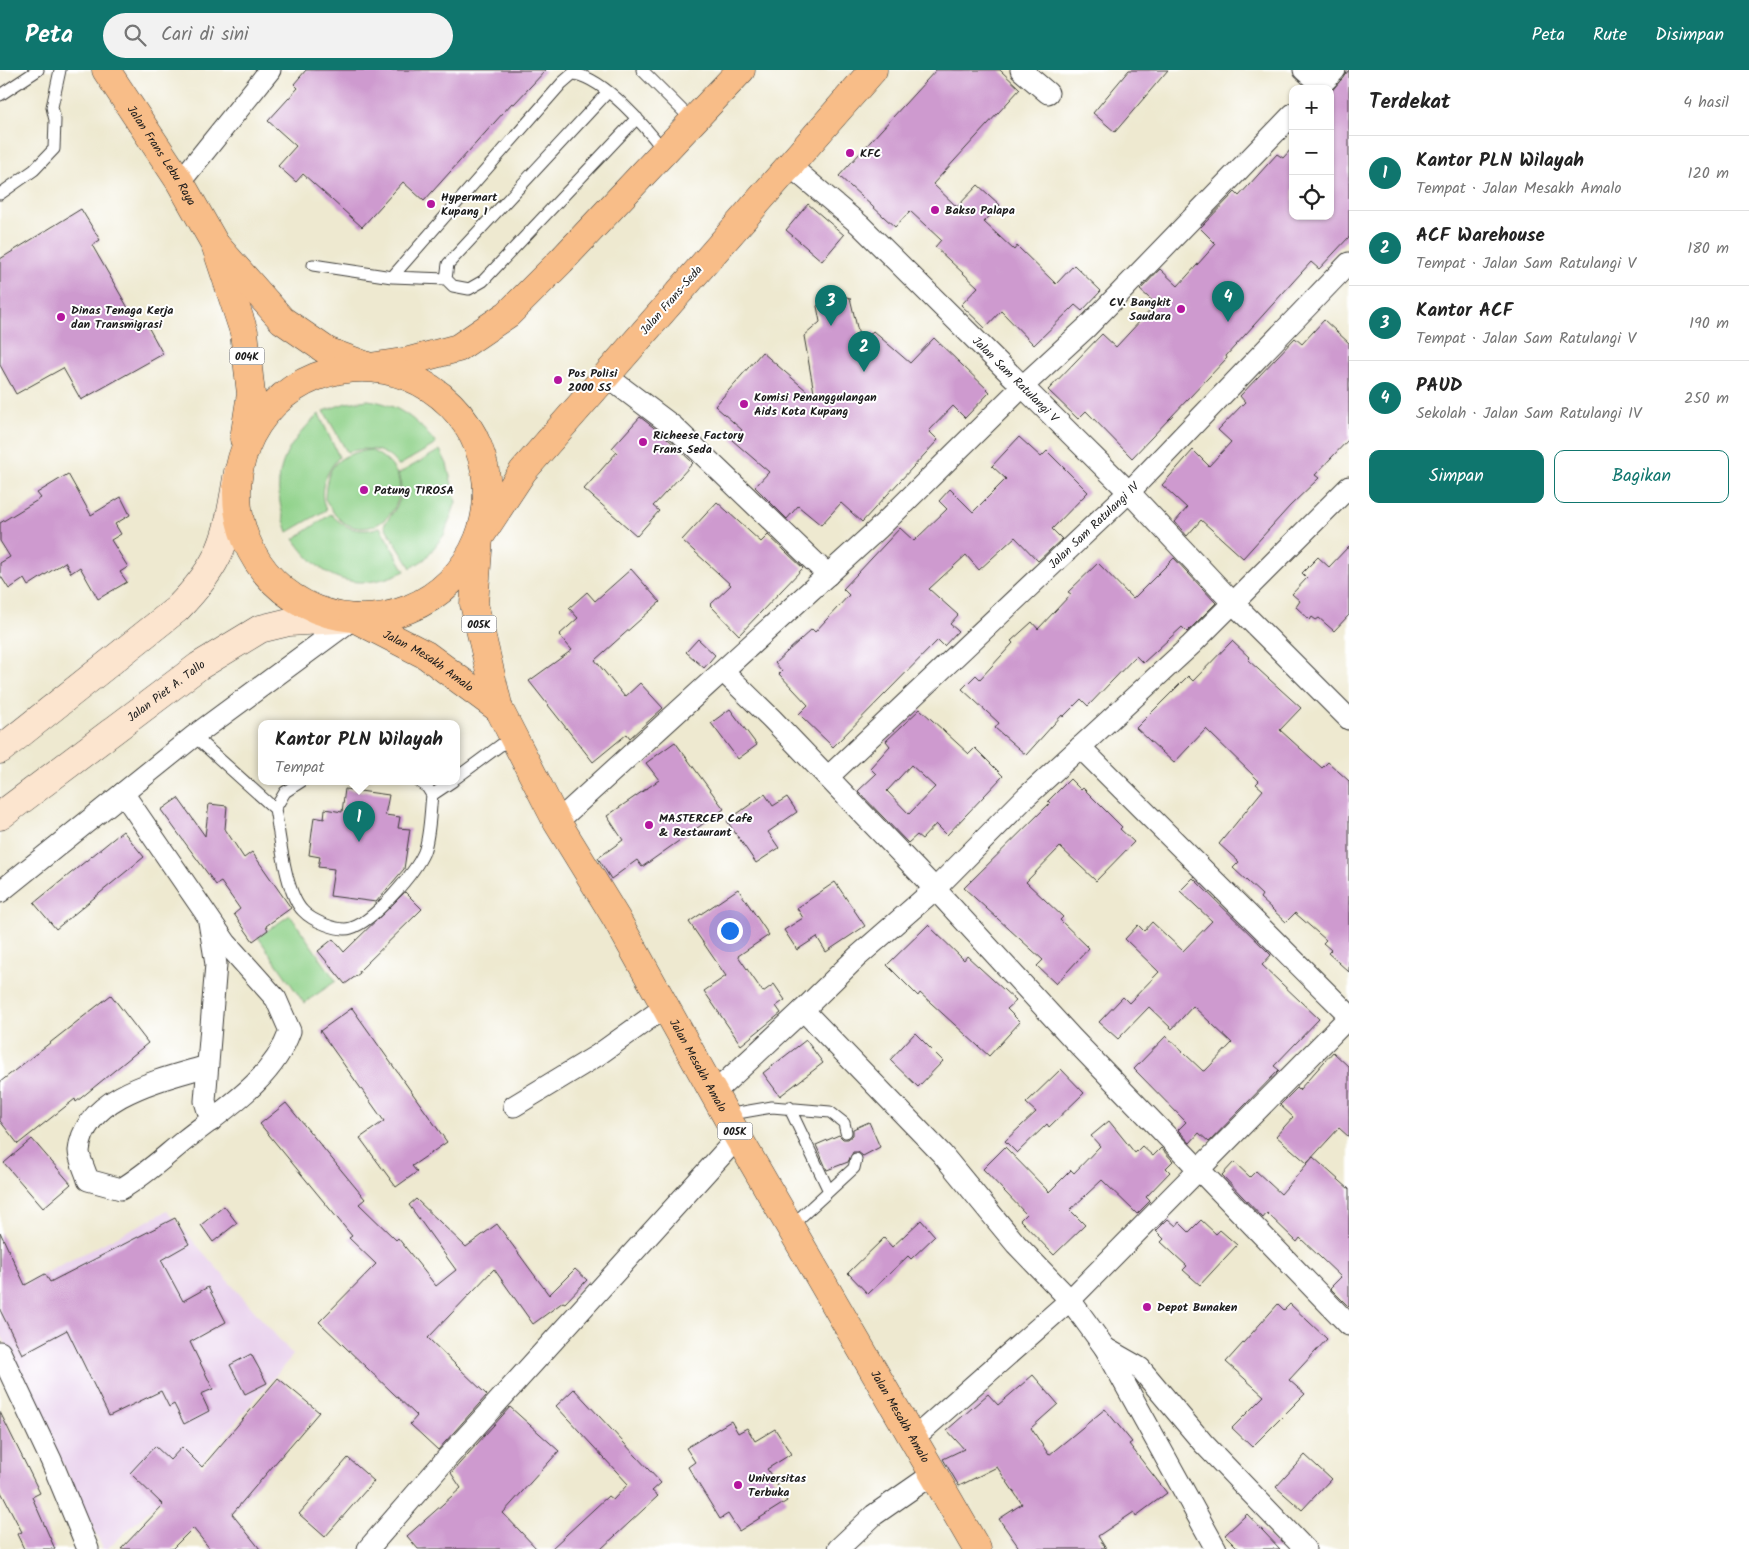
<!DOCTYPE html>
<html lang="id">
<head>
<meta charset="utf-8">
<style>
	body { margin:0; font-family:Kalam,sans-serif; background:#f2f2f2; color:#222 }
	.controls { position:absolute; right:15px; top:15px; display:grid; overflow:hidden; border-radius:10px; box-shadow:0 1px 4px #0004 }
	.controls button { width:45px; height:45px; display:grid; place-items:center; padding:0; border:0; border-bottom:1px solid #e0e0e0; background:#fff; color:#222; font:25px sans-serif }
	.you { position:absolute; left:729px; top:860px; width:18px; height:18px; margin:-12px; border:4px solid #fff; border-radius:50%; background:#1a73e8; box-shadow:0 0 0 8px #1a73e833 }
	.badge { display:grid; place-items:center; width:32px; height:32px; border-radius:50%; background:#0f766e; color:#fff; font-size:16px; font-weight:700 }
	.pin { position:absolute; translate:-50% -41px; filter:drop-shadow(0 1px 2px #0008) }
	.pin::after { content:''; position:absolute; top:26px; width:18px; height:15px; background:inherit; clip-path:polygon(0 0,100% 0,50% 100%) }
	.popup { position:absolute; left:258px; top:650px; width:202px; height:65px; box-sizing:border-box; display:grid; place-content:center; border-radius:10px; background:#fff; filter:drop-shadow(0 1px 4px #0005); font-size:16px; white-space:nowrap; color:#767676 }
	.popup b { font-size:19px; color:#222 }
	.popup::after { content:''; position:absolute; left:50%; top:100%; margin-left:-10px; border:10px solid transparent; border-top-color:#fff }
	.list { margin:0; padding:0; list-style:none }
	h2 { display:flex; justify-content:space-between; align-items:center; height:65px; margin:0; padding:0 20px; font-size:21px }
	h2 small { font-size:16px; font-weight:400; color:#767676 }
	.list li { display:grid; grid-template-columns:32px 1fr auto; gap:15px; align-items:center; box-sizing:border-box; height:75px; padding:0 20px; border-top:1px solid #e0e0e0 }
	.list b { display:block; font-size:19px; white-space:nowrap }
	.list p { margin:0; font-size:16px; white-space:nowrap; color:#767676 }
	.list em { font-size:16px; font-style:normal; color:#767676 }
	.actions { display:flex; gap:10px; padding:15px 20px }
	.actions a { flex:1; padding:11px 0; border:1px solid #0f766e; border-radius:10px; text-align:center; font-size:18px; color:#0f766e }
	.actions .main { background:#0f766e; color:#fff }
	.icon { flex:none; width:28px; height:28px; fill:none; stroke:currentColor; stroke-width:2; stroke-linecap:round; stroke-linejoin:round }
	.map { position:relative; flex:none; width:1349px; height:1479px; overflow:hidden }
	header { display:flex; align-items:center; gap:30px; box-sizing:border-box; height:70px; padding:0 25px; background:#0f766e; color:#fff }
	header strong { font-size:24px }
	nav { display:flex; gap:28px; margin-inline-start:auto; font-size:18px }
	.search { width:350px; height:45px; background:#f2f2f2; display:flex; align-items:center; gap:12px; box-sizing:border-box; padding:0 18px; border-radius:28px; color:#767676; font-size:19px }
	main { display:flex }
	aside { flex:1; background:#fff }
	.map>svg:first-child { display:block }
	.built { fill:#e9d2ed }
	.green { fill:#90d28a; stroke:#567753 }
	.building { fill:#ce9acf; fill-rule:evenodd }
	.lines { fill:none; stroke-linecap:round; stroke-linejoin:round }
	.service-casing { stroke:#3c3b37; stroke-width:13 }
	.minor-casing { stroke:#3c3b37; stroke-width:23 }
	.secondary-casing { stroke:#3c3b37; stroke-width:29 }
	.primary-casing { stroke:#3c3b37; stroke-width:29 }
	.service { stroke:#fff; stroke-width:11 }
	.minor { stroke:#fff; stroke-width:21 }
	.secondary { stroke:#fce5cf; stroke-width:28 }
	.primary { stroke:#f8bd88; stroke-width:28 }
	.poi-dot { fill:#b5179e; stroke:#fff; stroke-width:2 }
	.labels { text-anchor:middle; stroke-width:4; stroke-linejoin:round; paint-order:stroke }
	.shield { fill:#fff; stroke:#606060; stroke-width:1 }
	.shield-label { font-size:11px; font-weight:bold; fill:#1c1c1c }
	.poi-label { font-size:12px; font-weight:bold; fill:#1c1c1c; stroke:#fff; text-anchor:start }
	.street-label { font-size:12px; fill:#1c1c1c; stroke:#fff }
</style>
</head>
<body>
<header>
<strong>Peta</strong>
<div class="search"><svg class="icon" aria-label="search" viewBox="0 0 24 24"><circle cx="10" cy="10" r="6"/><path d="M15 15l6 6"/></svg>Cari di sini</div>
<nav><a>Peta</a><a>Rute</a><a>Disimpan</a></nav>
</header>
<main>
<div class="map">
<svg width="1349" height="1479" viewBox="0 0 1349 1479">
	<rect width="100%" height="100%" fill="#fff"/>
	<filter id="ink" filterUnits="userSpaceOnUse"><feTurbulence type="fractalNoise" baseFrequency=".02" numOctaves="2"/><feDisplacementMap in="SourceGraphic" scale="10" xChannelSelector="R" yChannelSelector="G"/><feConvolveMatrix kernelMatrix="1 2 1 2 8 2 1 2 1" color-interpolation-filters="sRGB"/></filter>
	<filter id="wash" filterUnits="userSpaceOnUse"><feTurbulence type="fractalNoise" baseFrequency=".0096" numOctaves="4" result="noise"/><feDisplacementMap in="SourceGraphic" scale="20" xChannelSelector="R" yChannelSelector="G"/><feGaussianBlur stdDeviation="1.12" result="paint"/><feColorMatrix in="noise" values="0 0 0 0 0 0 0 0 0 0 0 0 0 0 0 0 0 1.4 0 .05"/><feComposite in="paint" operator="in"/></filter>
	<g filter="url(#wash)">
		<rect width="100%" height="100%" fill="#eee9d0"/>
		<!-- built -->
		<path class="built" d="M167,1141L293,1285L201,1393L107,1479H103L0,1262V1226Z"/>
		<!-- green -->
		<path class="green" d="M368,330C398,334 418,350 436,374L398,396C385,377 367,377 347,382L324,341L346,333Z
			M319,344L339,387C326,402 317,420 326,440L288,462C269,410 279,381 319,344Z
			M370,380C435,409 379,485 338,448C333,443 329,435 325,429C326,395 338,384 370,380Z
			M440,380L447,394L456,432L444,465L425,489L411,498L384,455C398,435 406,428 398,404Z
			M331,444C345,459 360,464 380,457L405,501C358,523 323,512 294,469Z
			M290,845L336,911L304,933L258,867Z"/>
		<g id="blocks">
			<!-- building -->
			<path class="building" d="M306,0H546L514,34L512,33L424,131L403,112L362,157L303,104L296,112L278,96L296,76L268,51L298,18L294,14Z
				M936,0H1000L1020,19L933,114L957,137L978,115L1000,135L984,152L1014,180L1017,176L1056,214L1074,195L1101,221L1082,241L1075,235L1034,275L1001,241L985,258L961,235L978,217L935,177L941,170L910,141L895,157L839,106Z
				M1129,0H1168L1115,62L1093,43Z
				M1349,0V167L1319,199L1311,192L1226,286L1227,288L1132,388L1086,341L1078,349L1048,320L1102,264L1116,277L1156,234L1140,220L1160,199L1178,216L1216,174L1200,158L1235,122L1239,126L1277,84L1283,88L1293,77V146H1330V23Z
				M808,134L844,165L822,191L786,160Z
				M81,139L100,170L92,175L139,257L146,253L163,284L81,330L63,298L16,324L0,295V189Z
				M831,222L850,228L861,274L873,261L910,293L934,268L990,322L965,348L953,336L929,361L938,370L862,452L841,433L821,455L798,436L787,449L755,417L769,402L732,370L742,360L715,336L762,282L815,328L804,266L820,252L817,236Z
				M1324,250L1349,273V369L1315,405L1319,408L1290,436L1243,488L1201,450L1187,466L1175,452L1187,438L1162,415L1193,380L1209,396L1231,372L1218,360L1245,332L1240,326L1295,268L1302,274Z
				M640,347L666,367L693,393L653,436L659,441L637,466L584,419L617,382L612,378Z
				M1019,367L1041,387L1047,381L1088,422L1052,459L1062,469L1038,491L1015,467L979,500L966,485L929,519L958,545L950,554L958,561L944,576L938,570L833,677L799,644L808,635L779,604L782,601L775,593L812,559L815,562L849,525L843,519L900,458L914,471L947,439L939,431L950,419L973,442L1006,409L992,396Z
				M68,404L91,445L121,427L130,445L115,454L121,464L111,470L128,497L120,502L127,512L98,529L80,497L71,503L65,492L28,516L24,509L9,519L0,505V493L10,487L0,471V453L41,428L37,423Z
				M717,432L761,472L768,465L803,498L739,565L710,535L731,515L682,470Z
				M1349,476V545L1334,561L1319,548L1316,550L1312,547L1310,550L1296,537L1300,531L1292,524L1307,508L1302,503L1318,487L1329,497Z
				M1174,488L1216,533L1187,562L1182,557L1143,593L1136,586L1088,636L1081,629L1063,647L1062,645L1026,685L995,658L999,653L962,619L976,605L980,609L1013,573L1011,571L1032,552L1038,559L1071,524L1068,522L1098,493L1133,529Z
				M631,499L660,532L595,590L625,627L640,613L663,638L630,668L627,664L593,692L529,611L572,580L559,565L578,548L569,538L587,522L595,531Z
				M698,569L715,585L704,598L686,582Z
				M1232,571L1250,588L1248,590L1301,638L1280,660L1322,698L1328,692L1349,711V902L1328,883L1331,880L1323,873L1326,870L1295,843L1286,852L1260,828L1262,825L1233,798L1239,792L1219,774L1263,720L1256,714L1259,711L1206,659L1174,693L1136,658L1188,606L1193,611Z
				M730,639L757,675L738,689L711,653Z
				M920,639L969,684L975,678L1003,706L947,765L936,754L922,769L917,765L908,773L858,721L876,704L870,698L890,676L886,671ZM911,695L935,717L909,744L887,721Z
				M675,672L724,739L642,797L637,790L611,809L598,788L623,770L607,746L659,710L646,693Z
				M1070,709L1081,720L1083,718L1122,757L1120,759L1134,772L1096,811L1060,777L1026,812L1063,847L1060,850L1089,878L1056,914L1037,896L1043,890L964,818L1050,733L1048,731Z
				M345,719L389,725L385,745L400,747L398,758L410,759L404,799L376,832L330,826L334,799L318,797L320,787L309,785L314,747L324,749L325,739L342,742Z
				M765,724L773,736L787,727L797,742L768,762L779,778L756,793L727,751Z
				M178,728L205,766L209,734L227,736L225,759L244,788L252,782L291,838L266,856L268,860L253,871L234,844L240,839L221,812L216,815L161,740Z
				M123,761L144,787L56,859L34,833Z
				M1193,808L1271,885L1262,895L1319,949L1274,996L1279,1000L1209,1072L1199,1063L1190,1073L1178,1060L1186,1052L1134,999L1166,966L1203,1001L1206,1000L1232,973L1193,936L1172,959L1149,937L1118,969L1099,952L1123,927L1129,933L1159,902L1125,869L1138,855L1144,861L1152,852L1183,881L1212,851L1180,821Z
				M835,812L865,856L826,882L817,867L797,880L784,860L803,848L797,838Z
				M738,819L769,865L738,886L763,922L774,914L785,930L776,936L781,943L741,975L704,921L726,906L689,852Z
				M405,822L422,839L359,901L360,903L345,914L318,881L333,869L344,882Z
				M928,855L964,890L967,886L1016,931L1007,939L1020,952L989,986L920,923L918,926L887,895Z
				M111,925L148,973L76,1032L75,1029L18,1074L0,1051V1012Z
				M352,938L447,1072L412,1096L417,1102L396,1117L360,1068L384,1051L320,961Z
				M915,963L943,991L918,1017L890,990Z
				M806,970L823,993L780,1026L763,1003Z
				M1333,982L1349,997V1067L1339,1058L1307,1093L1276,1066L1293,1047L1280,1035L1297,1018L1299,1020Z
				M1061,999L1084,1023L1049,1057L1047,1054L1017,1083L1005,1071L1036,1042L1026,1033Z
				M286,1033L365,1129L359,1134L396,1170L398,1168L436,1216L456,1200L409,1135L416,1129L466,1177L497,1154L549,1225L575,1199L587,1210L565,1233L563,1232L533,1254L494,1199L428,1268L487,1325L438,1380L410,1354L417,1346L319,1252L376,1194L349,1168L352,1166L260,1054Z
				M1109,1051L1135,1083L1142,1076L1153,1086L1161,1078L1173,1091L1166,1098L1170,1102L1146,1127L1150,1131L1137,1144L1102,1110L1070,1140L1085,1155L1054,1185L1020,1150L1026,1144L983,1099L1005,1077L1049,1122L1071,1100L1074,1103L1100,1076L1091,1066Z
				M869,1052L880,1077L863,1086L858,1082H853L848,1092L827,1100L816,1075L839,1065L843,1069H848L853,1065V1059Z
				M32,1069L71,1114L43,1138L4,1093Z
				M1313,1087L1349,1119V1237L1330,1218L1341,1207L1300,1168L1297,1172L1267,1143L1263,1148L1222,1105L1234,1092L1250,1107L1256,1101L1281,1124Z
				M224,1136L237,1153L213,1172L201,1155Z
				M175,1148L189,1174L161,1190L183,1231L208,1217L226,1252L190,1272L213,1319L201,1324L209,1341L184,1354L174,1334L169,1337L161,1321L109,1346L67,1260L22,1284L0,1240V1162L25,1215L45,1204L50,1212Z
				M1168,1149L1176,1156L1179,1152L1189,1162L1201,1150L1216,1164L1220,1160L1237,1175L1200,1215L1183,1200L1187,1196L1161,1172L1164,1169L1156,1161Z
				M921,1150L935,1166L911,1189L908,1186L868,1224L848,1203L884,1168L892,1177Z
				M1278,1234L1284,1240L1290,1234L1327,1269L1289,1310L1305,1324L1252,1377L1232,1358L1264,1326L1226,1292Z
				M251,1284L267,1313L245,1324L230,1295Z
				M1033,1305L1058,1334L1031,1358L1049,1385L1105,1339L1132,1372L1129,1374L1167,1423L1136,1446L1134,1442L1098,1466L1106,1479H1020L999,1449L1022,1434L997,1397L959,1416L943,1389L964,1379L947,1360L988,1324L998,1335Z
				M278,1308L319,1342L232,1444L260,1479H210L193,1458L172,1479H121L163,1435L130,1403L155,1376L170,1390L182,1377L202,1397Z
				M574,1319L661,1413L652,1421L658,1426L601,1479H551L608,1426L613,1430L628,1414L556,1336Z
				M510,1337L559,1381L503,1443L537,1479H418L407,1466L461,1418L451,1403Z
				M0,1342L40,1423L32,1427L55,1479H24L17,1464L22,1462L0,1420Z
				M731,1351L738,1363L747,1358L755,1371L775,1359L791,1384L767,1399L787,1431L739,1461L728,1444L720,1449L688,1397L695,1392L686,1378Z
				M1305,1385L1331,1409L1302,1440L1276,1417Z
				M348,1388L374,1411L325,1467L299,1444Z
				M1247,1444L1280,1479H1239L1225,1465Z"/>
		</g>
	</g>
	<g filter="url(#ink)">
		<use href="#blocks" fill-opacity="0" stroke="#3c3b37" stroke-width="1"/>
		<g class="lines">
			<defs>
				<path id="service" d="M642,0L693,51
					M575,4C606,10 646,57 664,81
					M0,25L38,0
					M0,124L34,100L54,79L55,50L52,37L60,0
					M313,195L392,207L446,209L453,216L469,219L483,211L637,48
					M392,207L562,13L577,0
					M446,209L448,194L607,23
					M194,666L275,739
					M456,708L513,666
					M302,711L285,722L275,739C280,765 285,823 303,841C312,851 339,862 351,858C373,852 415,803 424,782C430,765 430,742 432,725L427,717L418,711
					M432,725L453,711
					M789,1037L829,1121
					M726,1045L772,1037L830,1042L844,1053L846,1062
					M791,1156L854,1098L856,1089"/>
				<g id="minor">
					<path d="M1021,0L1048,23"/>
					<path d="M1304,0L1321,15"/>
					<path d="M1317,19L1335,0"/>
					<path id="s1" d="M789,95L860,155L1129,422L1233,533L1349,649"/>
					<path d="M180,112L270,0"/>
					<path d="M605,305L674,357L828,505"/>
					<path d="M723,601L772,649L935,819L1073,969L1349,1255"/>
					<path d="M1080,677L1349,945"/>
					<path id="s2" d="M828,707L1129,422L1349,193"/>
					<path d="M123,723L226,873L276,929L290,961C273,1010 224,1039 185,1070C164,1087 145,1105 121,1119L88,1110C86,1102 79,1089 79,1081C84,1025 164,1009 207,996"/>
					<path d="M557,752L878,459L1023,316L1087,257L1293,44"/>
					<path d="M0,822L194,666L354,548"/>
					<path d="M209,852L216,894L205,1031L211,1051"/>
					<path d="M714,1023L803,940"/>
					<path d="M514,1036L598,985L665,937"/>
					<path d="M1105,1278L1140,1298L1203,1373L1305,1479"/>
					<path d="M0,1282L51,1390L88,1479"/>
					<path d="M914,1368L1070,1230L1349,947"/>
					<path d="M368,1479L447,1388L738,1067"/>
					<path d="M838,1479L874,1445L933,1404"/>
					<path d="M1216,1479L1105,1278L1070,1230L1016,1174L942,1084L803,940L857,887L935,819L1026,727L1191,575L1349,417"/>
				</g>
				<g id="secondary">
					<path d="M0,680L177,539C225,490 227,467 238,402"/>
					<path id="s3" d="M0,746L199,596L260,559L289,552L354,548"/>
				</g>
				<g id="primary">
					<path id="s4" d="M106,0L180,112L215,174L244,262L251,324L244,369"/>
					<path id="s5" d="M873,0L523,401L479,468L474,534L499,639L557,752L616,848L738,1067L977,1479"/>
					<path d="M215,174L282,250L327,281L370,297L409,291L458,278L508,244L561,191L741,0"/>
					<circle cx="362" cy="423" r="125"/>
					<path id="s6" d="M354,548L426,585L499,639"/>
				</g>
			</defs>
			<!-- service casing -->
			<use href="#service" class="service-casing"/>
			<!-- minor casing -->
			<use href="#minor" class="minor-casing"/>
			<!-- secondary casing -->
			<use href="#secondary" class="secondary-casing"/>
			<!-- primary casing -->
			<use href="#primary" class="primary-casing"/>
			<!-- service -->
			<use href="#service" class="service"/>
			<!-- minor -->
			<use href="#minor" class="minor"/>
			<!-- secondary -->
			<use href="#secondary" class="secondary"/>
			<!-- primary -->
			<use href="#primary" class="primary"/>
		</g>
	</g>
	<!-- markers -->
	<g class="poi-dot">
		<circle cx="850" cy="83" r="5"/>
		<circle cx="431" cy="134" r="5"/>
		<circle cx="935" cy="140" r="5"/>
		<circle cx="1181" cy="239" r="5"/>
		<circle cx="61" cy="247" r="5"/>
		<circle cx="558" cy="310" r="5"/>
		<circle cx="744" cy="334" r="5"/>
		<circle cx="643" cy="372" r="5"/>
		<circle cx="364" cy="420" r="5"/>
		<circle cx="649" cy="755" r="5"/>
		<circle cx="1147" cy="1237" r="5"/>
		<circle cx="738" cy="1415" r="5"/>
	</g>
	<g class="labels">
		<!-- shield labels -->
		<g class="shield">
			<rect x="229.5" y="277.5" width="35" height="17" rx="4"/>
			<rect x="461.5" y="545.5" width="35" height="17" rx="4"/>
			<rect x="717.5" y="1052.5" width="35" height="17" rx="4"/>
		</g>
		<g class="shield-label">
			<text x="247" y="290">004K</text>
			<text x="479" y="558">005K</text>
			<text x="735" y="1065">005K</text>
		</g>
		<!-- poi labels -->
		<g class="poi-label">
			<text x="860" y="87">KFC</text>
			<text x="441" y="131">Hypermart<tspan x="441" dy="14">Kupang 1</tspan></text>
			<text x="945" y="144">Bakso Palapa</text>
			<text x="1171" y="236" text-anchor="end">CV. Bangkit<tspan x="1171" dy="14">Saudara</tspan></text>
			<text x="71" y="244">Dinas Tenaga Kerja<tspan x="71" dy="14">dan Transmigrasi</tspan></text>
			<text x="568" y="307">Pos Polisi<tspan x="568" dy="14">2000 SS</tspan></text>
			<text x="754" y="331">Komisi Penanggulangan<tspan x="754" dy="14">Aids Kota Kupang</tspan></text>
			<text x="653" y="369">Richeese Factory<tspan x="653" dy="14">Frans Seda</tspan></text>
			<text x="374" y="424">Patung TIROSA</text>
			<text x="659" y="752">MASTERCEP Cafe<tspan x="659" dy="14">&amp; Restaurant</tspan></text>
			<text x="1157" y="1241">Depot Bunaken</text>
			<text x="748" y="1412">Universitas<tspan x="748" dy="14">Terbuka</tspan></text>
		</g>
		<!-- street labels -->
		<g class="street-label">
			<text dy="4" stroke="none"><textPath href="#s4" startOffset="102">Jalan Frans Lebu Raya</textPath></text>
			<text transform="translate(671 230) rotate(-49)" y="4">Jalan Frans-Seda</text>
			<text dy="4" stroke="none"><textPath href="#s1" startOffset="312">Jalan Sam Ratulangi V</textPath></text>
			<text dy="4" stroke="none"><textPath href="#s2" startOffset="366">Jalan Sam Ratulangi IV</textPath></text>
			<text dy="4" stroke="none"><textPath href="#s6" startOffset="86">Jalan Mesakh Amalo</textPath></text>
			<text dy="4" stroke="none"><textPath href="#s3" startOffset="208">Jalan Piet A. Tallo</textPath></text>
			<text dy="4" stroke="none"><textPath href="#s5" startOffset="1195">Jalan Mesakh Amalo</textPath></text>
			<text dy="4" stroke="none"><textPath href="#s5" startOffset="1600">Jalan Mesakh Amalo</textPath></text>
		</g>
	</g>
</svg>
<div class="controls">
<button>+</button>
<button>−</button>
<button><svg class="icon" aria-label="locate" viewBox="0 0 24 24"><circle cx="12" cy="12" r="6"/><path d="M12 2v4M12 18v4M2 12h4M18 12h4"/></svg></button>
</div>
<div class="you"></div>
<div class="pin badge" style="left:359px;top:772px">1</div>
<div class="popup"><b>Kantor PLN Wilayah</b>Tempat</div>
<div class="pin badge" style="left:864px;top:302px">2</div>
<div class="pin badge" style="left:831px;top:256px">3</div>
<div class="pin badge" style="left:1228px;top:252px">4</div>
</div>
<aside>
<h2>Terdekat<small>4 hasil</small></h2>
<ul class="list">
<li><span class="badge">1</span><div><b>Kantor PLN Wilayah</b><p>Tempat · Jalan Mesakh Amalo</p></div><em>120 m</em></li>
<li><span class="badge">2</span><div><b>ACF Warehouse</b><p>Tempat · Jalan Sam Ratulangi V</p></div><em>180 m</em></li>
<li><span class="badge">3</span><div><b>Kantor ACF</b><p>Tempat · Jalan Sam Ratulangi V</p></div><em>190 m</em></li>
<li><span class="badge">4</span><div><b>PAUD</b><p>Sekolah · Jalan Sam Ratulangi IV</p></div><em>250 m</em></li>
</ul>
<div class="actions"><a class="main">Simpan</a><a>Bagikan</a></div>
</aside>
</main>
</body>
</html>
